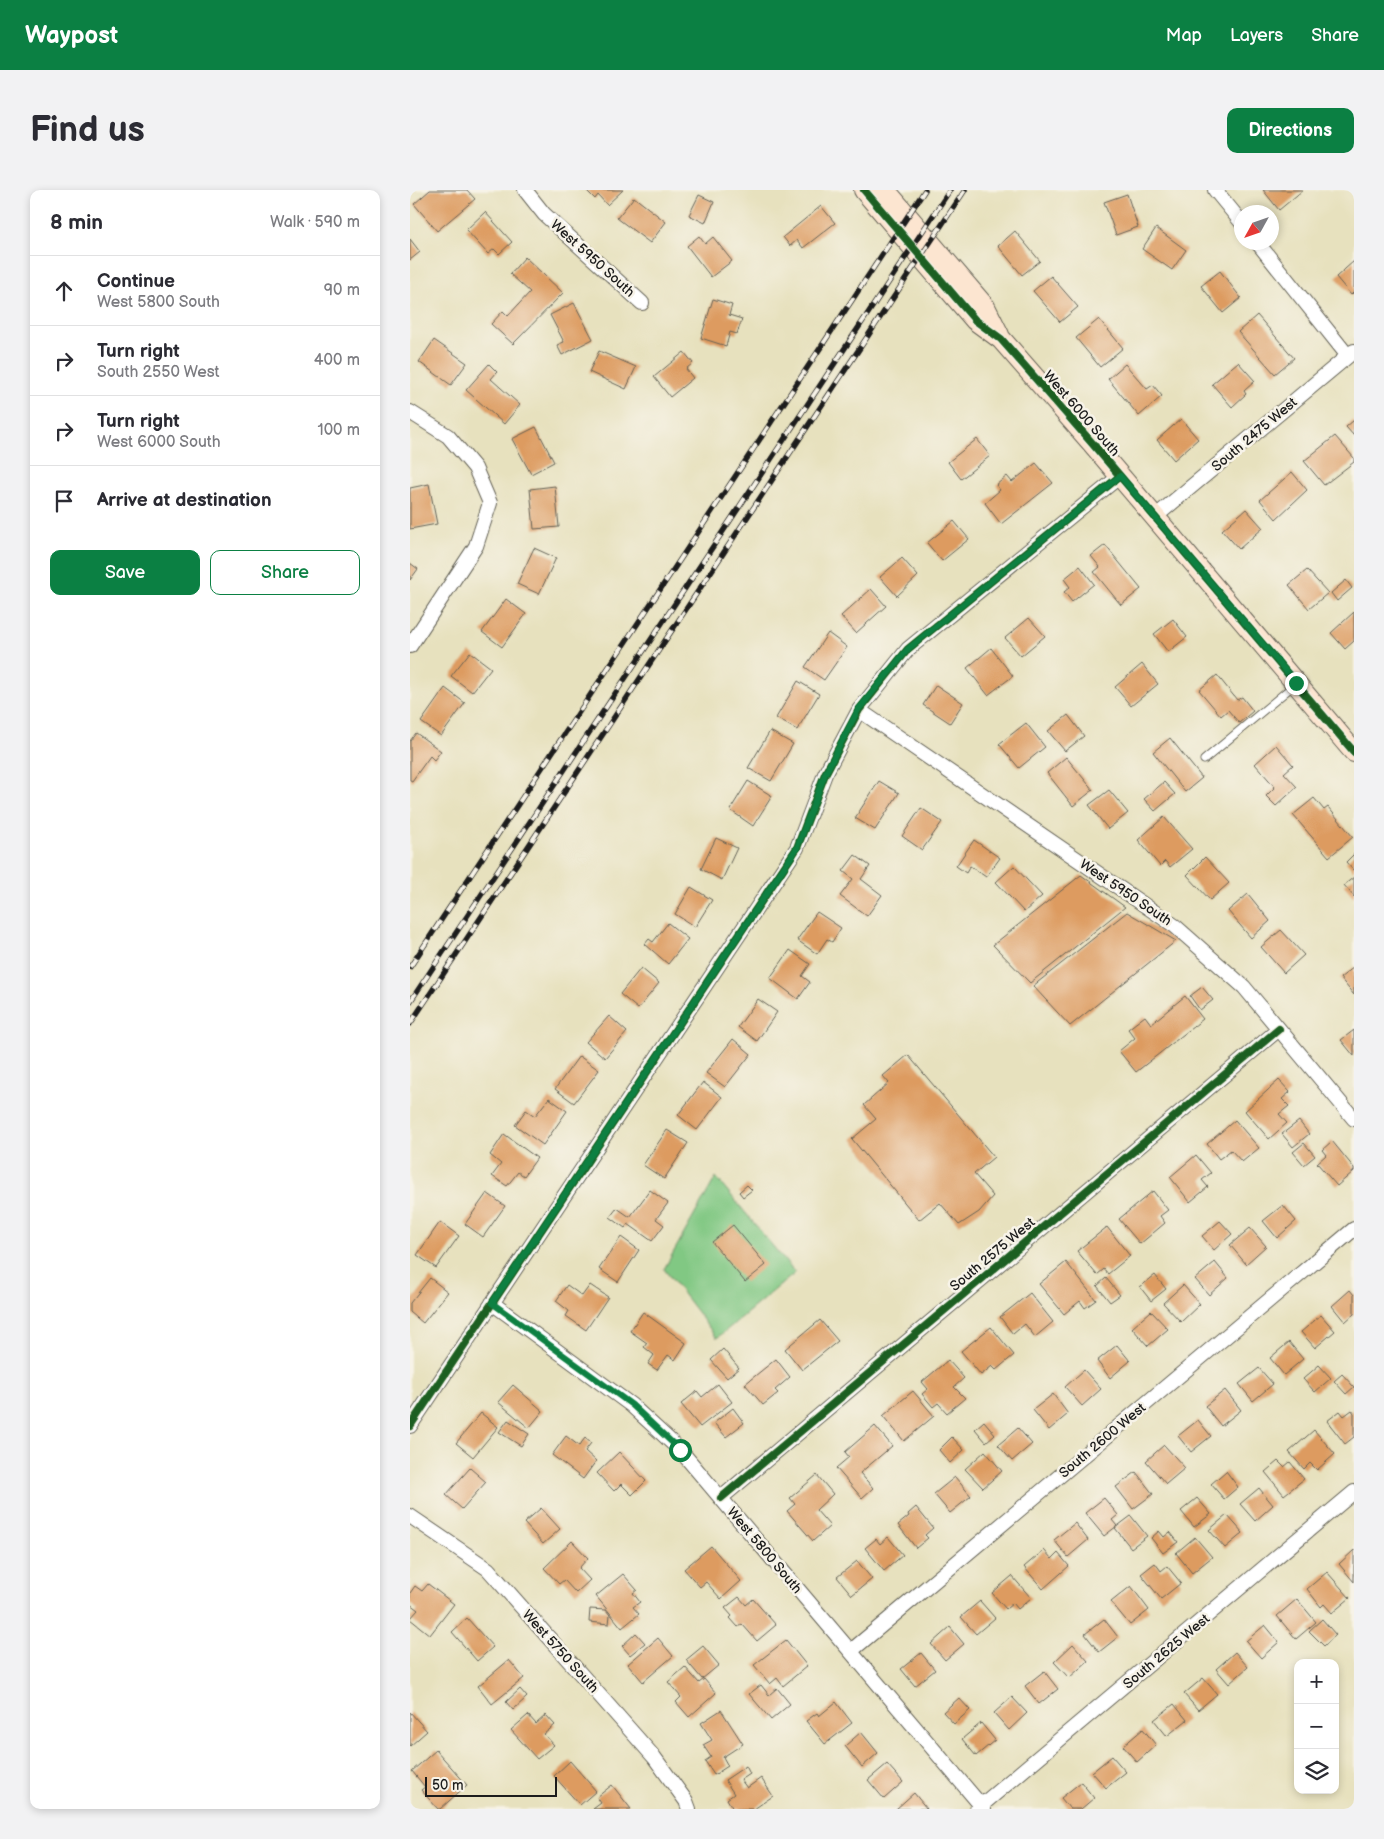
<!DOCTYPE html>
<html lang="en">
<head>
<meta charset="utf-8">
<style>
	body { margin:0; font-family:"Balsamiq Sans",sans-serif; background:#f2f2f3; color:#2b2b33 }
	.controls { position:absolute; right:15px; bottom:15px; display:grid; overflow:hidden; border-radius:10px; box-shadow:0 2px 8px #0003 }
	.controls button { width:45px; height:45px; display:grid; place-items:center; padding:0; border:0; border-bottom:1px solid #e1e1e2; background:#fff; color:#2b2b33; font:25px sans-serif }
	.compass { position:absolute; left:824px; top:15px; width:45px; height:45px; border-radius:50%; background:#fff; box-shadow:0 2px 8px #0003; rotate:230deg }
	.scale { position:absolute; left:15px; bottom:12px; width:132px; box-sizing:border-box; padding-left:5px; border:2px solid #1c1c1c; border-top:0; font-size:14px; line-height:18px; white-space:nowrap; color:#1c1c1c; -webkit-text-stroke:4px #f7f3e8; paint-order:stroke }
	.stop { position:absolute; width:15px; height:15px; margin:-11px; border:4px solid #0b8043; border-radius:50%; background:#fff }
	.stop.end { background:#0b8043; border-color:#fff; box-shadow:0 1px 5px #0008 }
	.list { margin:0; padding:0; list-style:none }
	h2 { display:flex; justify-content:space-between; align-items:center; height:65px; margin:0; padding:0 20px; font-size:21px }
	h2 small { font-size:16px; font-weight:400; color:#7c7c81 }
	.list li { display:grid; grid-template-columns:32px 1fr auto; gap:15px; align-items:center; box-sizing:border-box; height:70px; padding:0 20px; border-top:1px solid #e1e1e2 }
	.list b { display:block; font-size:19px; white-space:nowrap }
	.list p { margin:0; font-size:16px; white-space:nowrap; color:#7c7c81 }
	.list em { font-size:16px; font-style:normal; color:#7c7c81 }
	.actions { display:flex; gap:10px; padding:15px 20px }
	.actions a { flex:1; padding:11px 0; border:1px solid #0b8043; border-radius:10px; text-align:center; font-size:18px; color:#0b8043 }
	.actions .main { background:#0b8043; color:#fff }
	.icon { flex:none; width:28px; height:28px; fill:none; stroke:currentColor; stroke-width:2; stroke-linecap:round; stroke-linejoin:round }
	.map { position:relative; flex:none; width:944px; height:1619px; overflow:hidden; border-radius:10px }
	header { display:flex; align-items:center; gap:30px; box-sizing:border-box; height:70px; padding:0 25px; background:#0b8043; color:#fff }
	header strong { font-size:24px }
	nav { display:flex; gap:28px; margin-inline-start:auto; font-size:18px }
	.intro { display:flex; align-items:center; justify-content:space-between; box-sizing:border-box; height:120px; padding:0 30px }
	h1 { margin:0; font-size:35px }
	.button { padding:12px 22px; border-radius:10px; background:#0b8043; color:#fff; font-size:18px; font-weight:700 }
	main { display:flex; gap:30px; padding:0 30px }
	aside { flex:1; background:#fff; border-radius:10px; box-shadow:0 2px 8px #0003 }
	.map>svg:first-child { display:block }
	.green { fill:#81c883; stroke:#4e7250 }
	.building { fill:#dd9b60 }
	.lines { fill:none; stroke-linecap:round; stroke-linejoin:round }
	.lane-casing { stroke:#636155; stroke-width:9 }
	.street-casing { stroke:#636155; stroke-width:16 }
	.secondary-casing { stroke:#636155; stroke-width:22 }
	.lane { stroke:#fff; stroke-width:7 }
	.street { stroke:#fff; stroke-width:14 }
	.secondary { stroke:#fce5d0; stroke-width:20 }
	.rail-casing { stroke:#1c1c1c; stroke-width:5.5 }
	.rail { stroke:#f7f3e8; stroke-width:4; stroke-dasharray:11; stroke-linecap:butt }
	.cycleway-casing { stroke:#f7f3e8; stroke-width:11 }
	.cycleway { stroke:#1b5e20; stroke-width:8 }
	.route { stroke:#0b8043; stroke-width:6 }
	.labels { text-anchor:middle; stroke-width:5; stroke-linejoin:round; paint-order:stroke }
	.street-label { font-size:14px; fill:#1c1c1c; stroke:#f7f3e8 }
</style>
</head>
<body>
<header>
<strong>Waypost</strong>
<nav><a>Map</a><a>Layers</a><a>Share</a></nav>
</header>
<div class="intro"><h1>Find us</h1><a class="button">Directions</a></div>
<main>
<aside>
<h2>8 min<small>Walk · 590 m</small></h2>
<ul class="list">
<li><svg class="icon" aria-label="ahead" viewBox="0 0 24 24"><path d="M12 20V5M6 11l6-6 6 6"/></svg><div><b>Continue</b><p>West 5800 South</p></div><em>90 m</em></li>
<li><svg class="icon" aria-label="right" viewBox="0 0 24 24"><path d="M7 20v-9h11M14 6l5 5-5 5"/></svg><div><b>Turn right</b><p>South 2550 West</p></div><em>400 m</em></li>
<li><svg class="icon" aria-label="right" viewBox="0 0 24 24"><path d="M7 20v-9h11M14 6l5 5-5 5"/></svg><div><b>Turn right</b><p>West 6000 South</p></div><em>100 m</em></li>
<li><svg class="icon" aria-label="arrive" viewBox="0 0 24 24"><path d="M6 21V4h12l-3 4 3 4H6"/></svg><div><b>Arrive at destination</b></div></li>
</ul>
<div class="actions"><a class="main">Save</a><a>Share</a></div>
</aside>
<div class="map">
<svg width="944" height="1619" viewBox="0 0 944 1619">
	<rect width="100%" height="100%" fill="#f7f3e8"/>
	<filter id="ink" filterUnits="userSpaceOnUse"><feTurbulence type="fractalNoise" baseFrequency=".02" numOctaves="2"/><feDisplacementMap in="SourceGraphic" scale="10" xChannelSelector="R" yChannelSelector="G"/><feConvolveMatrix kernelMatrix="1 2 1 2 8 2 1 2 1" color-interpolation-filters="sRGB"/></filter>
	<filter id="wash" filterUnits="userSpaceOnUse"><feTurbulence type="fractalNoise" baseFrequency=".0096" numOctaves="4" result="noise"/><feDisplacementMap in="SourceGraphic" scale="20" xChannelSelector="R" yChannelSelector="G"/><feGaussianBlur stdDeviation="1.12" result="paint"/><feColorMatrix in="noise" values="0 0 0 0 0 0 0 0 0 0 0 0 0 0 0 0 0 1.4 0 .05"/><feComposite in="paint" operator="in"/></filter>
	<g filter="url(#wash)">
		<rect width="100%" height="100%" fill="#e7e1be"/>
		<!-- green -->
		<path class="green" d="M306,987L385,1083L307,1148L254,1079Z"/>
		<g id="blocks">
			<!-- building -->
			<path class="building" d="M20,0H57L65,9L27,41L4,14Z
				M176,0H213L197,15L188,5L185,9Z
				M853,0H893L869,20Z
				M717,4L728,37L706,45L694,12Z
				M289,5L304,12L295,33L279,25Z
				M224,7L256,32L240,53L207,28Z
				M411,16L425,33L393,58L387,50L380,56L373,47Z
				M75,22L102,52L89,64L84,59L78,64L56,40Z
				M746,38L776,60L762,80L732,59Z
				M605,41L630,71L612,85L588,56Z
				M289,46L295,54L303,47L322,71L301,87L277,56Z
				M0,49L10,62L0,70Z
				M115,67L153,103L103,154L81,134L93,121L98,126L120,102L100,84Z
				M944,71V102L941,105L926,87Z
				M810,81L831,108L813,123L791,96Z
				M641,86L668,117L650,132L623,101Z
				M303,109L322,115L319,125L332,129L327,144L320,142L316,156L291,148Z
				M164,113L183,149L152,165L147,155L154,152L140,125Z
				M847,125L884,168L865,184L828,142Z
				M689,129L713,158L690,177L666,148Z
				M24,150L57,173L41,195L9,172Z
				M189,161L226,177L216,199L179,182Z
				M274,162L283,173L276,179L283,188L260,207L244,187Z
				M828,172L845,191L834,201L836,204L822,217L802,194Z
				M79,174L87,182L81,189L110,215L94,234L56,200Z
				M715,174L737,199L743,195L752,206L729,226L698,189Z
				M771,229L788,249L764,270L747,250Z
				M944,230V246L936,237Z
				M126,237L144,272L121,284L102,249Z
				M925,246L944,268V272L914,295L894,271Z
				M567,249L580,266L551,289L538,272Z
				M626,273L643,293L591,334L575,313L590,300L586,295L597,286L602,292Z
				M882,282L897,300L866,329L850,310Z
				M19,294L27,334L0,339V298Z
				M145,296L149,337L124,339L120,299Z
				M836,319L853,338L829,359L812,340Z
				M544,331L559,349L532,371L517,353Z
				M695,355L731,399L711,415L684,382L690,377L681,366Z
				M124,358L146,368L129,404L107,394Z
				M492,368L508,386L487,406L470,387Z
				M0,373L8,379L0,390Z
				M670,376L684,394L662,412L654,402L660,397L654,389Z
				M897,380L918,403L899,419L879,395Z
				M936,390L942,398L927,411L921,403Z
				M461,399L476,416L446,443L431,426Z
				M96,409L116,424L92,457L72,442Z
				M944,422V451L935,459L921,443Z
				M619,428L635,446L611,466L595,448Z
				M763,429L777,447L758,462L744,444Z
				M418,443L437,457L414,490L395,477Z
				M581,458L603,486L578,505L557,478Z
				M60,462L81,478L62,502L41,486Z
				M732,474L748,494L721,516L705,497Z
				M807,485L827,510L832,507L843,521L829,533L818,520L811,526L789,500Z
				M388,491L409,504L387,540L366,528Z
				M526,495L553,513L540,533L513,515Z
				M35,498L55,513L31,546L11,532Z
				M658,525L674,546L655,561L638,541Z
				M616,533L635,557L609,578L589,554Z
				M360,541L383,554L361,591L338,578Z
				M6,543L31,561L24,570L20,566L2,591L0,590V551Z
				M760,548L792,588L775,602L743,562Z
				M866,555L883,575L874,583L887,597L866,616L856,606L865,597L845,574Z
				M656,567L683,600L663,616L637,583Z
				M338,591L362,606L343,636L320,620Z
				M469,591L489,603L465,640L445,628Z
				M754,592L765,604L745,621L734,609Z
				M699,600L718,623L698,639L679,615Z
				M904,608L914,620L918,617L943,647L919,667L883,625Z
				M511,618L532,632L512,660L492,646Z
				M754,627L782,659L760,677L755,671L750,676L728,650Z
				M306,648L327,658L312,690L291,679Z
				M564,650L590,668L576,687L560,676L556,683L546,676Z
				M944,664V681L936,672Z
				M445,665L460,676L451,689L472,705L457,726L430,706L443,689L433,681Z
				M795,667L819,693L800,710L777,685Z
				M604,676L632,706L614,722L586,692Z
				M671,685L715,717L620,793L583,755Z
				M944,687V707L934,695Z
				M281,697L302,710L285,737L265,724Z
				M838,704L860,731L841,748L818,721Z
				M407,722L431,738L422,752L417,749L407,764L387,750Z
				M717,722L766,751L660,836L623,796Z
				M258,733L278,749L258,774L235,754L239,749L243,752Z
				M871,740L894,765L874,783L851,757Z
				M380,760L400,774L392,786L400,792L388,809L360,788Z
				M944,777V805L930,788Z
				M231,778L249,793L228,819L210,804Z
				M792,797L803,810L790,820L780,806Z
				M775,806L793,829L726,882L709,861L725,848L718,839L735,826L741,834Z
				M348,809L367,822L347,851L328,837Z
				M199,826L217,842L195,868L176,852Z
				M944,840V866L931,850Z
				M323,849L341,864L315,897L296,883Z
				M498,865L584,967L564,984L583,1006L569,1022L549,1035L530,1013L509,1030L442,949L466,929L454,915L479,893L473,886Z
				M169,866L189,880L164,913L145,899Z
				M869,890L880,902L872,909L879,916L869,924L877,933L859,949L835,921Z
				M293,892L312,907L287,940L268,925Z
				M139,908L157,921L133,955L105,935L116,920L125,926Z
				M825,930L849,958L832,972L821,960L809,969L797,954Z
				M889,931L899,944L883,957L872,944Z
				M257,940L278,953L254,989L233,975Z
				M94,944L127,968L114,986L108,982L97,996L82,986L91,974L80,965Z
				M922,951L944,978V981L927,996L907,973L916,965L912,960Z
				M894,953L905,966L894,975L883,962Z
				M786,965L801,983L792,990L798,997L780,1012L760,987Z
				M337,995L342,1000L333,1007L329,1002Z
				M240,1000L258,1013L246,1029L254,1035L242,1051L218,1034L215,1038L200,1027L207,1018L220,1027Z
				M743,1001L758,1020L750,1026L755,1033L730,1054L709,1029Z
				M77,1003L95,1016L73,1047L55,1034Z
				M873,1015L886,1031L867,1048L853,1031Z
				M810,1031L822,1044L804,1060L792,1046Z
				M30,1032L49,1046L26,1078L7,1065Z
				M323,1035L356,1075L335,1092L302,1052Z
				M697,1037L720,1066L698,1084L694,1079L687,1085L667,1061Z
				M840,1038L856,1056L836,1074L820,1055Z
				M211,1047L229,1060L208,1092L189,1079Z
				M656,1072L686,1110L675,1118L670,1111L654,1124L629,1094Z
				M805,1072L818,1088L799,1105L785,1089Z
				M745,1085L756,1099L741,1111L730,1097Z
				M20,1088L38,1102L13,1133L0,1122V1113Z
				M696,1088L710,1105L700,1112L687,1096Z
				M157,1095L172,1106L180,1095L198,1107L176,1140L156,1126L159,1121L146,1111Z
				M773,1095L790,1114L771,1132L753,1113Z
				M940,1100L944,1105V1124L935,1132L922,1116Z
				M620,1103L643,1132L625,1147L615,1134L603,1144L590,1127Z
				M741,1121L758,1139L738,1156L722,1138Z
				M233,1122L276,1153L265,1170L258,1165L247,1180L238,1174L244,1165L234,1157L237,1153L220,1141Z
				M911,1125L925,1141L905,1158L891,1142Z
				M410,1130L428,1151L392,1180L375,1159Z
				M581,1137L604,1165L586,1180L582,1176L571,1185L551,1161Z
				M879,1152L893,1169L874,1185L860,1168Z
				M707,1155L720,1171L700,1188L687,1171Z
				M313,1159L329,1178L317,1188L301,1170Z
				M366,1169L380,1187L365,1200L368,1203L353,1215L335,1194Z
				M538,1170L554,1188L544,1197L555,1208L537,1223L528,1213L523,1217L512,1204L518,1199L512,1192Z
				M909,1175L921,1188L905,1202L893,1189Z
				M849,1178L863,1194L843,1211L829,1194Z
				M674,1180L691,1199L672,1216L655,1197Z
				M932,1184L944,1197L936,1204L924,1191Z
				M308,1194L322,1212L290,1237L271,1214L287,1201L292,1207Z
				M103,1195L133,1221L119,1238L88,1212Z
				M815,1200L831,1220L811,1236L795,1216Z
				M503,1201L524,1226L494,1251L473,1226Z
				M643,1204L658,1224L639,1240L623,1220Z
				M323,1218L334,1233L316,1247L304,1233Z
				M942,1220L944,1223V1247L935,1254L917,1231L930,1221L934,1226Z
				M71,1223L88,1237L63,1267L46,1253Z
				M98,1230L119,1244L111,1256L89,1242Z
				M788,1230L801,1246L781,1262L768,1246Z
				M574,1231L585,1244L576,1252L565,1239Z
				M465,1236L482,1256L450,1283L463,1298L452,1308L426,1278L439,1267L435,1262Z
				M608,1238L622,1254L602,1271L588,1255Z
				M904,1240L925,1264L907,1280L900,1273L894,1279L879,1262Z
				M156,1246L169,1256L175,1248L181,1253L175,1261L186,1271L173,1289L142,1265Z
				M542,1247L554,1260L540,1273L529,1260Z
				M754,1255L775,1278L756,1294L736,1271Z
				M575,1261L592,1281L573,1298L555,1279Z
				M209,1262L236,1291L222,1305L211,1294L204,1301L187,1283Z
				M868,1271L874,1277L880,1272L894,1289L874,1305L855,1282Z
				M60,1278L76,1292L52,1319L36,1305Z
				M816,1281L828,1297L814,1309L801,1294Z
				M726,1282L743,1304L723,1319L706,1297Z
				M407,1285L423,1304L406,1320L420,1336L403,1351L377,1321L385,1314L380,1308Z
				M545,1287L561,1306L540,1323L524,1304Z
				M849,1298L863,1315L845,1331L830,1314Z
				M694,1308L708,1325L702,1330L707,1336L694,1346L675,1323Z
				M787,1308L801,1324L784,1337L771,1321Z
				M506,1317L523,1338L515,1345L518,1348L506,1358L488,1335L499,1326L498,1324Z
				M131,1318L150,1339L133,1354L114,1333Z
				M817,1325L833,1343L815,1358L799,1340Z
				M721,1326L737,1346L721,1358L705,1338Z
				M665,1333L678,1350L658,1367L644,1350Z
				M749,1341L754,1347L760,1342L768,1352L753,1363L741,1348Z
				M478,1347L493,1365L474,1381L455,1358L466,1349L470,1354Z
				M785,1347L802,1367L782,1383L766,1363Z
				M162,1351L178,1368L169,1378L180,1390L166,1403L154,1390L149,1394L134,1378Z
				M301,1356L331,1391L311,1409L296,1392L290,1397L274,1379Z
				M634,1360L642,1369L648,1363L659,1376L633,1399L614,1377Z
				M944,1360V1392L929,1374Z
				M447,1371L462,1389L442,1405L427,1387Z
				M745,1373L751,1381L757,1376L771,1393L751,1409L731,1384Z
				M917,1382L940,1408L922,1423L914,1414L911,1417L897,1399Z
				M213,1384L227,1400L223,1403L230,1412L223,1417L229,1424L212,1438L186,1406Z
				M602,1386L621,1408L608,1419L603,1413L596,1419L582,1403Z
				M18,1394L44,1414L20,1445L0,1429L8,1420L0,1414V1403L5,1396L12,1401Z
				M721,1396L739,1420L720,1435L701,1412Z
				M329,1407L336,1415L343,1409L366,1435L347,1451L332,1434L328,1437L320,1428L322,1426L315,1418Z
				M887,1409L906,1432L886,1449L867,1426Z
				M570,1411L585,1428L566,1444L551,1427Z
				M180,1419L196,1420L200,1425L199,1434L179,1432Z
				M57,1428L83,1457L67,1471L42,1442Z
				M694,1429L708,1447L689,1462L675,1444Z
				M912,1429L926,1445L914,1456L899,1441Z
				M855,1435L869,1452L851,1468L836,1451Z
				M540,1437L554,1454L535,1470L521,1454Z
				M226,1443L235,1453L220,1465L212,1456Z
				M248,1448L263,1466L233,1492L218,1474Z
				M376,1450L397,1476L373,1496L367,1488L360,1494L344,1475Z
				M663,1454L678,1471L659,1488L644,1472Z
				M293,1456L309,1475L292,1489L276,1470Z
				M825,1462L838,1477L819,1494L806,1479Z
				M511,1463L525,1480L505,1496L491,1479Z
				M99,1470L114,1488L82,1514L68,1496Z
				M275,1477L289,1493L294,1489L306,1503L279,1527L266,1512L271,1507L258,1492Z
				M634,1481L648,1499L629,1514L615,1496Z
				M793,1488L807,1504L788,1520L774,1504Z
				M351,1495L359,1505L367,1498L380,1514L361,1530L339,1504Z
				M110,1499L117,1507L103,1520L96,1512Z
				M602,1507L617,1523L599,1540L584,1523Z
				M549,1508L560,1520L544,1534L533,1522Z
				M426,1512L442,1533L415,1554L396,1531L407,1523L409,1526Z
				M764,1514L777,1530L757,1546L744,1530Z
				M311,1520L333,1554L313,1567L318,1576L304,1585L295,1571L301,1567L293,1555L302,1550L291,1533Z
				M0,1522L17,1541L0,1556Z
				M118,1525L126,1534L136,1525L145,1535L134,1544L144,1555L127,1569L101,1540Z
				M571,1533L585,1550L566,1566L552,1549Z
				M733,1539L746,1555L727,1572L713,1556Z
				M451,1542L468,1563L452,1577L435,1556Z
				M26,1560L57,1595L30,1619H28L11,1600L15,1597L2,1581Z
				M702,1566L716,1582L696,1598L682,1582Z
				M160,1571L186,1601L170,1615L144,1586Z
				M477,1574L493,1592L474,1609L458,1590Z
				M336,1576L340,1584L331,1590L337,1598L351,1588L363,1606L344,1619H323L317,1609L324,1604L315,1590Z
				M671,1592L684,1608L671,1619H660L651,1608Z
				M202,1595L221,1619H183L191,1613L187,1607Z
				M504,1603L517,1619H486Z"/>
		</g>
	</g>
	<g filter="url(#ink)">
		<use href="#blocks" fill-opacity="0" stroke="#636155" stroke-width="1"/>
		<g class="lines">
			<defs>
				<path id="lane" d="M794,570L884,495"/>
				<path id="street" d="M115,0L134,24L232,113
					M805,0L832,33
					M847,52L938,166
					M0,222L38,246L65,278L80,313L66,356L0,456
					M745,327L944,161
					M449,520L765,736L834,797L944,929
					M82,1113L221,1215L270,1260L574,1619
					M0,1236L387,658L415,584L449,520L498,459L710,286
					M311,1308L869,839
					M0,1326L78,1379L244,1567L276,1611L279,1619
					M441,1461L944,1039
					M567,1619L944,1302"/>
				<path id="secondary" d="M454,0L565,130L591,149L682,253L944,562
					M475,0L575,117L589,145"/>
			</defs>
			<!-- lane casing -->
			<use href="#lane" class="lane-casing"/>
			<!-- street casing -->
			<use href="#street" class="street-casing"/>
			<!-- secondary casing -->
			<use href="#secondary" class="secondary-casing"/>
			<!-- lane -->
			<use href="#lane" class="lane"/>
			<!-- street -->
			<use href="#street" class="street"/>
			<!-- secondary -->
			<use href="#secondary" class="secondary"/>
			<defs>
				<path id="rail" d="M0,777L515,0
					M0,812L540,0
					M0,834L555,0"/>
			</defs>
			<!-- rail casing -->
			<use href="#rail" class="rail-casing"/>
			<!-- rail -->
			<use href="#rail" class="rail"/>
			<defs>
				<path id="cycleway" d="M454,0L565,130L591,149L682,253L944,562
					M0,1236L387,658L415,584L449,520L498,459L710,286
					M311,1308L869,839"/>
			</defs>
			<!-- cycleway casing -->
			<use href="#cycleway" class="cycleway-casing"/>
			<!-- cycleway -->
			<use href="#cycleway" class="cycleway"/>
		</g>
	</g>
	<g class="lines" filter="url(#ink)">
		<!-- route -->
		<path class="route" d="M270,1260L222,1215L82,1113L387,658L415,584L448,520L498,459L710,286L886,493"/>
	</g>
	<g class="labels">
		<!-- street labels -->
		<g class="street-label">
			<text transform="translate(183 68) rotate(42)" y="5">West 5950 South</text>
			<text transform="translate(672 223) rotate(49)" y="5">West 6000 South</text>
			<text transform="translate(844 244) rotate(-40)" y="5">South 2475 West</text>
			<text transform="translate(716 702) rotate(34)" y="5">West 5950 South</text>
			<text transform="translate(582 1064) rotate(-40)" y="5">South 2575 West</text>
			<text transform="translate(692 1250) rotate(-40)" y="5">South 2600 West</text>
			<text transform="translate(355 1360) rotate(50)" y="5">West 5800 South</text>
			<text transform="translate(151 1461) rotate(48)" y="5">West 5750 South</text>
			<text transform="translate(756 1461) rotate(-40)" y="5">South 2625 West</text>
		</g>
	</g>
</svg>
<div class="controls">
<button>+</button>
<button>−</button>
<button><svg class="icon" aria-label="layers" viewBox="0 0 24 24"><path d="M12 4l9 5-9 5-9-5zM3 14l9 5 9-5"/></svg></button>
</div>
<svg class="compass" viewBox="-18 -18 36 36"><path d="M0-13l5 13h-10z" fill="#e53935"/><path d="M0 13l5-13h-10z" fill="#7c7c81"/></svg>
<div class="scale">50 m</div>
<div class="stop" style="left:270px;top:1260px"></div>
<div class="stop end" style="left:886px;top:493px"></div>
</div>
</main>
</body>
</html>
